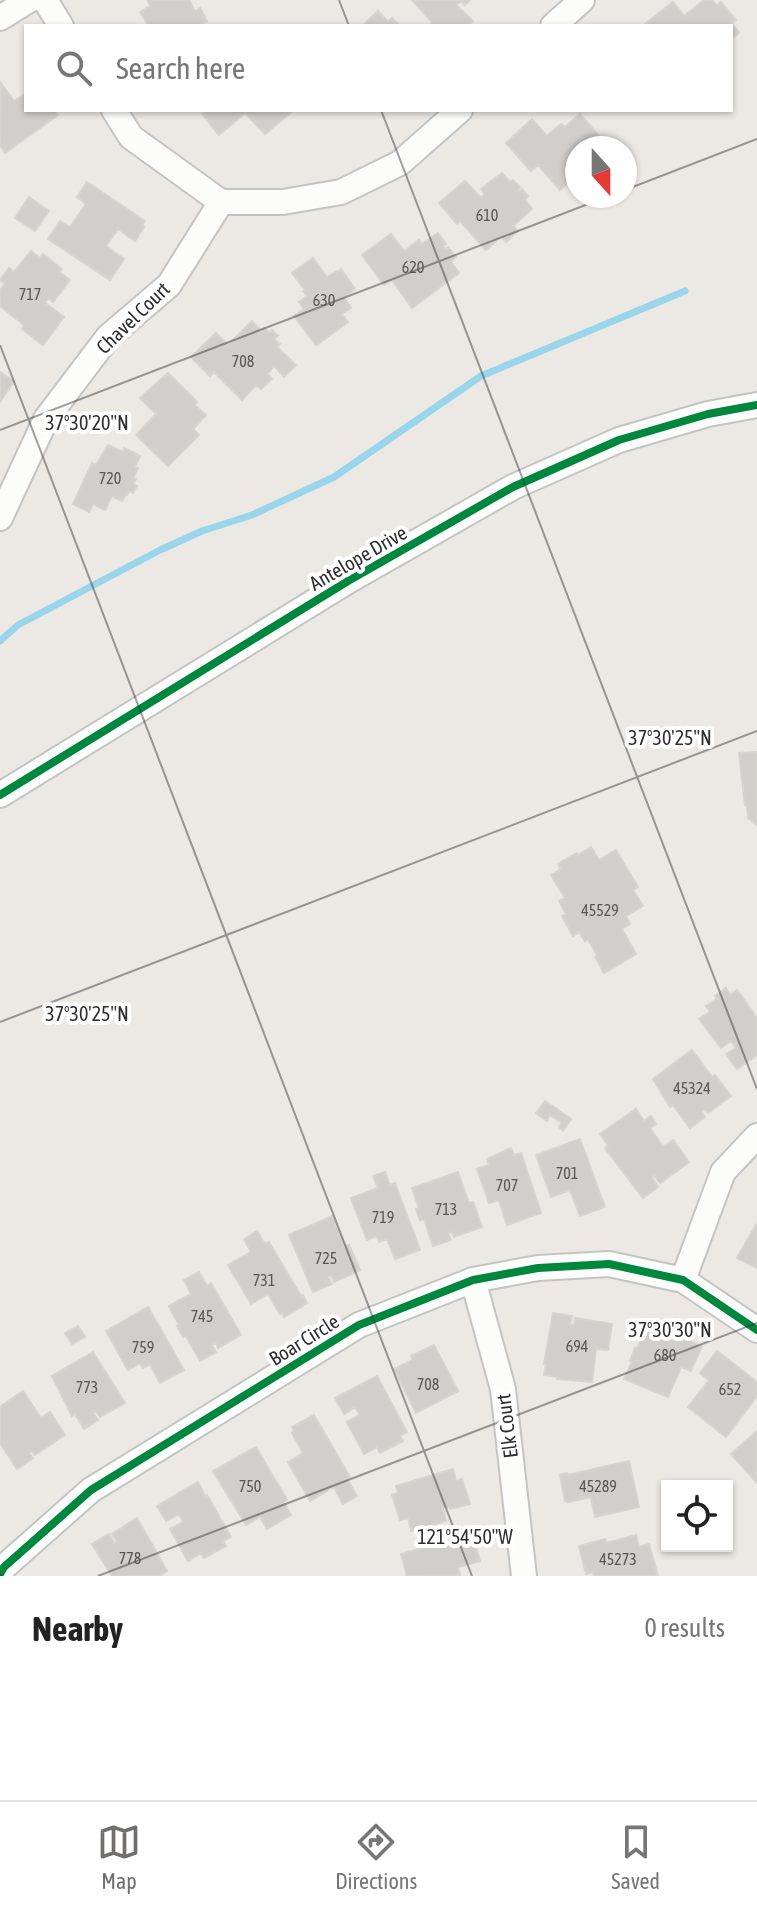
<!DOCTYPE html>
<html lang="en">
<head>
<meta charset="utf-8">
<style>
	body { margin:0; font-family:"Asap Condensed",sans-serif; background:#f2f2f2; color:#222 }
	.controls { position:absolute; right:24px; bottom:24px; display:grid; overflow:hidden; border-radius:0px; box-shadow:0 2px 6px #0004 }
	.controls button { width:72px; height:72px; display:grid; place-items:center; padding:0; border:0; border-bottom:2px solid #e0e0e0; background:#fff; color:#222; font:40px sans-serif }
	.compass { position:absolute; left:565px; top:136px; width:72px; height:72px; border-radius:50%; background:#fff; box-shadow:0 2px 6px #0004; rotate:159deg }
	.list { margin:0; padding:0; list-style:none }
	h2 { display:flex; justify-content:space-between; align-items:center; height:104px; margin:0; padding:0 32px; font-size:34px }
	h2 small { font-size:26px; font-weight:400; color:#767676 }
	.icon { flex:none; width:44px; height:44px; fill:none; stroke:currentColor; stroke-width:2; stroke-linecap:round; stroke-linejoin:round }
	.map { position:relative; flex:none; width:757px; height:1576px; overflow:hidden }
	.search { position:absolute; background:#fff; box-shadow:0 2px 6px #0004; left:24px; right:24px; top:24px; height:88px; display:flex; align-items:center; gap:20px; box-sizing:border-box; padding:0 28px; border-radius:0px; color:#767676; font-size:30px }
	.sheet { height:224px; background:#fff }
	nav { display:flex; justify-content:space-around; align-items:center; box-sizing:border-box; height:112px; border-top:2px solid #e0e0e0; background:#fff; font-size:22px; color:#767676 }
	nav a { display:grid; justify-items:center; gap:4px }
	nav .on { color:#706f6e }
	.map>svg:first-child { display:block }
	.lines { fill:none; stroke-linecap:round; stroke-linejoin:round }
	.stream { stroke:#99d6ec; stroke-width:7 }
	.building { fill:#d1cecb; stroke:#d7d4d0; stroke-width:2 }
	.minor-casing { stroke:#c5c4c5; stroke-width:28 }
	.minor { stroke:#fcfcfb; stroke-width:24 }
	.cycleway-casing { stroke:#fff; stroke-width:13 }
	.cycleway { stroke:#00873e; stroke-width:8 }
	.ticks { fill:none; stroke:#2e2e2e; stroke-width:2; stroke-opacity:0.45 }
	.labels { text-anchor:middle; stroke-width:8; stroke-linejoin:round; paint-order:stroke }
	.number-label { font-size:16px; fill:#585857 }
	.street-label { font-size:20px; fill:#2e2e2e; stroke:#fff }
	.ticks-label { font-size:20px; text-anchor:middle; fill:#2e2e2e; stroke:#fff; stroke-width:8; stroke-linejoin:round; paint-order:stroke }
</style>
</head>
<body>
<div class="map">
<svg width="757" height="1576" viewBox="0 0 757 1576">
	<rect width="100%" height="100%" fill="#ece8e4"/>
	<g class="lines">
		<!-- stream -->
		<path class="stream" d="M0,641L18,625L160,550L202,531L252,515L334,477L481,376L685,291"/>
	</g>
	<!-- building -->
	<path class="building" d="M150,0H189L195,11L200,8L207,21L201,24L202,26H149L140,12L150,6L148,1Z
		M412,0H470L465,5L461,1L456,5L473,21L467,26H429L432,22Z
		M704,0H712L717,6L721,2L736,20L732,23L739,33L731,39V26H647L645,24L673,2L684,16Z
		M378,11L388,22L392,18L400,26H362Z
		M1,83L14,101L26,93V110H54L58,115L5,153L0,145Z
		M207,110H292L293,111L265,134L245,113L219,135L202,114Z
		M580,114L599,136L594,141L601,148H577V183L573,179L560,190L538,165L531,171L506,143L532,119L547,136L561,124L565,127Z
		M502,173L510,182L513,180L520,187L517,190L519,192L522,189L528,196L525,200L532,209L513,226L518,231L506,242L501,237L486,250L460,221L457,224L439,203L465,181L481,198L485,194L481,189Z
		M87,182L145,221L142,225L144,227L135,241L118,229L106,246L124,259L110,280L48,239L60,221L70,227L86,204L77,197Z
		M29,197L49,211L35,231L15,218Z
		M438,233L446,244L443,246L445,249L448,247L456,257L451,262L459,273L412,308L392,280L384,285L362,255L391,234L404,251L419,240L422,244Z
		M31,251L40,258L43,254L62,269L59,272L70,280L53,302L48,298L45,303L64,317L43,345L22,329L24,325L0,306V290L5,284L0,280L9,268L14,272Z
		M313,258L327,277L341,269L355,289L344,297L351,308L342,314L348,322L316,345L294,316L304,309L299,302L307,296L303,291L305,290L292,273Z
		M252,321L261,331L264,328L269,333L272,330L278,336L274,339L280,344L277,347L296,365L284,377L274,366L267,374L272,379L261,389L256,385L242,400L214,372L210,376L191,357L216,333L228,345Z
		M0,372L14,381L0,402Z
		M168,373L197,402L195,405L206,415L193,429L199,435L168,466L136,435L156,414L140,398Z
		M108,445L123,452L124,448L140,456L135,467L138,468L133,478L136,479L133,484L137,486L133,493L129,491L127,495L126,494L122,501L112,496L105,510L93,504L89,512L73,504L92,463L96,465Z
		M757,752V825L748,818L747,805H745L739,753Z
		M591,847L599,860L616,850L638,887L633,890L643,906L626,916L630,924L622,929L636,954L604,973L595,957L597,955L588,939L585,941L579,932L573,936L562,916L566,914L559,901L565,898L551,875L561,869L558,864L577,853L578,855Z
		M726,988L731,995L737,990L757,1018V1055L737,1069L726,1054L736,1048L731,1041L721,1048L699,1019L710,1012L706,1006L717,999L715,996Z
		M692,1050L712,1077L715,1075L731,1096L708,1113L704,1109L701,1111L705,1117L690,1128L673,1105L670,1107L653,1079Z
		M545,1101L571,1119L563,1131L559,1127L562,1123L550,1115L547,1121L536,1113Z
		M636,1109L644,1121L651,1116L656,1124L650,1128L663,1147L673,1140L689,1162L660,1183L654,1175L652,1177L658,1187L643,1198L605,1148L608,1145L600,1134Z
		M580,1139L605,1207L580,1216L570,1190L551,1197L536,1155Z
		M511,1148L514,1155L521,1153L541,1213L507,1225L499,1200L489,1203L477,1169L489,1165L487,1159Z
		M385,1172L390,1185L395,1183L420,1250L395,1259L387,1239L379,1242L377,1236L367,1240L351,1198L378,1188L373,1176Z
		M458,1172L469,1203L473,1202L482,1227L454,1237L452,1232L448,1233L451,1240L433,1246L424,1219L420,1220L416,1209L419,1208L412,1188Z
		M332,1216L345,1246L349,1245L360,1270L334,1282L331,1275L328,1277L332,1284L313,1292L289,1235Z
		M757,1223V1268L737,1258Z
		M257,1231L265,1244L269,1242L301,1296L303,1295L307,1303L284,1317L282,1313L280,1314L268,1294L251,1304L228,1265L251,1252L244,1239Z
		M199,1272L207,1286L211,1283L241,1335L218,1348L216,1343L212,1345L216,1352L200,1361L186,1336L183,1337L177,1326L179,1325L169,1306L191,1294L184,1280Z
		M148,1307L184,1370L160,1383L150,1364L143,1368L140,1363L128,1370L106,1331Z
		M553,1313L572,1316L570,1324L574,1325L575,1318L612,1324L608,1350L596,1349L592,1382L557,1379V1377L544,1375L546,1364H544Z
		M649,1321L667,1328L663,1336L666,1337L669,1332L702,1346L691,1371L681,1367L668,1397L624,1379L632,1362L630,1361L635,1348L637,1349Z
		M78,1326L85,1337L72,1344L65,1333Z
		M434,1345L458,1391L416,1413L394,1369L413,1360L411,1356Z
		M717,1351L757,1382V1396L726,1437L688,1407L709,1380L700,1373Z
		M93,1352L125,1403L100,1417L96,1411L93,1413L98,1420L84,1429L75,1414L72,1416L52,1376Z
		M377,1376L407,1432L400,1436L403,1441L380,1453L377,1447L364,1454L347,1422L360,1415L355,1407L344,1414L335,1398Z
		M23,1391L41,1418L50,1412L65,1435L35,1455L32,1451L29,1453L33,1458L17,1469L0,1443V1407Z
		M314,1415L350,1477L347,1479L357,1496L343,1504L334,1487L310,1501L288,1462L303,1453L292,1433L294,1431L292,1427Z
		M757,1431V1483L731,1454Z
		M256,1447L287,1500L284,1502L291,1515L267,1529L260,1517L246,1525L213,1471Z
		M629,1461L639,1507L595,1517L591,1497L568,1502L565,1501L560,1475L567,1473L568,1475Z
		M453,1469L456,1481L462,1479L470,1504L450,1509L449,1507L443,1508L446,1521L411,1531L408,1518L400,1520L392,1495L398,1493L396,1486Z
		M198,1482L205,1496L207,1495L231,1537L223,1541L226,1546L204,1558L201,1553L188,1561L170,1529L183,1522L179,1514L166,1521L157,1506Z
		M137,1518L167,1571L159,1576H112L92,1544L109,1534L114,1543L117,1542L112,1534Z
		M472,1534L480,1561L458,1567L460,1575L407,1576L401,1554Z
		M636,1535L639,1547L649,1544L658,1576H594L593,1572L586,1574L579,1546L605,1539L606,1543Z"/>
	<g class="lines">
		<defs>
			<path id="minor" d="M45,0L61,26
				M0,18L29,0
				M553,26L582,0
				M114,110L131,137L221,202H283L341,192L400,163L460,110
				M0,518L46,419L108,337L169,285L221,202
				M0,795L348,581L513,487L619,440L708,414L757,405
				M473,1280L503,1389L524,1576
				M683,1280L723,1172L757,1136
				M0,1574L4,1567L91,1490L359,1325L473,1280L538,1268L609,1264L683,1280L757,1330"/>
		</defs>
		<!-- minor casing -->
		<use href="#minor" class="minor-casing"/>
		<!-- minor -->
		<use href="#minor" class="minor"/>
		<defs>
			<path id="cycleway" d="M0,795L348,581L513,487L619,440L708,414L757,405
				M0,1574L4,1567L91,1490L359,1325L473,1280L538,1268L609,1264L683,1280L757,1330"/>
		</defs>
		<!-- cycleway casing -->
		<use href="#cycleway" class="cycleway-casing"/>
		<!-- cycleway -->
		<use href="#cycleway" class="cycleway"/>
	</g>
	<!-- ticks -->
	<path class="ticks" d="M339,0L349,26M381,110L757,1089M625,190L757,139M0,345L472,1576M0,430L609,196M0,1022L757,731M0,1574L1,1576M98,1576L757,1323"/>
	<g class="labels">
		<!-- number labels -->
		<g class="number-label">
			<text x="487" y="221">610</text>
			<text x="413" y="273">620</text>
			<text x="30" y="300">717</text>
			<text x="324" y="306">630</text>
			<text x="243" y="367">708</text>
			<text x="110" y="484">720</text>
			<text x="600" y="916">45529</text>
			<text x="692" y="1094">45324</text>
			<text x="567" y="1179">701</text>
			<text x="507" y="1191">707</text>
			<text x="446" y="1215">713</text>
			<text x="383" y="1223">719</text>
			<text x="326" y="1264">725</text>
			<text x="264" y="1286">731</text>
			<text x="202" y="1322">745</text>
			<text x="577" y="1352">694</text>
			<text x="143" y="1353">759</text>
			<text x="665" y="1361">680</text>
			<text x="428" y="1390">708</text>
			<text x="87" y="1393">773</text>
			<text x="730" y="1395">652</text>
			<text x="250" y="1492">750</text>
			<text x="598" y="1492">45289</text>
			<text x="130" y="1564">778</text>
			<text x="618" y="1565">45273</text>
		</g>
		<!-- street labels -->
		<g class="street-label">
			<text transform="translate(133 318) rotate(-44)" y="7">Chavel Court</text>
			<text transform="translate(358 558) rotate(-30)" y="7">Antelope Drive</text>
			<text transform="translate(304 1340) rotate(-32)" y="7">Boar Circle</text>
			<text transform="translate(507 1426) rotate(-97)" y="7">Elk Court</text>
		</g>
	</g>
	<g class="ticks-label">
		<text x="87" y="430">37°30'20"N</text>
		<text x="670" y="745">37°30'25"N</text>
		<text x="87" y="1021">37°30'25"N</text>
		<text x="670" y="1337">37°30'30"N</text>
		<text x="465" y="1544">121°54'50"W</text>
	</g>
</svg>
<div class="controls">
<button><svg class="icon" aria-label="locate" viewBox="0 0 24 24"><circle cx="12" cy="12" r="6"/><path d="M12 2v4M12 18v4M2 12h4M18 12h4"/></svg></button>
</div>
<svg class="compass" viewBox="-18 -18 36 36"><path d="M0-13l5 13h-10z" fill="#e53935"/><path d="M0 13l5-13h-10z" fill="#767676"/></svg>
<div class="search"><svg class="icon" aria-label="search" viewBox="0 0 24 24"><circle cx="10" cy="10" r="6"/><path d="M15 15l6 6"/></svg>Search here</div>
</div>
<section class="sheet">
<h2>Nearby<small>0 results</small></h2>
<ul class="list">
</ul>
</section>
<nav>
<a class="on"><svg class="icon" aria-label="map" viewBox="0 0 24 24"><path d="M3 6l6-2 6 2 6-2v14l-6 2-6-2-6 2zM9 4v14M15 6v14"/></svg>Map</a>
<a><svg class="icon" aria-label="directions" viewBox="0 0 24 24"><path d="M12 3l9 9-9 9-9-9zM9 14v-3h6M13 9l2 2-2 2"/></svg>Directions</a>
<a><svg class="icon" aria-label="saved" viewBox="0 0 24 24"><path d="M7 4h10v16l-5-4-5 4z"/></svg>Saved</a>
</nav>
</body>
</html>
